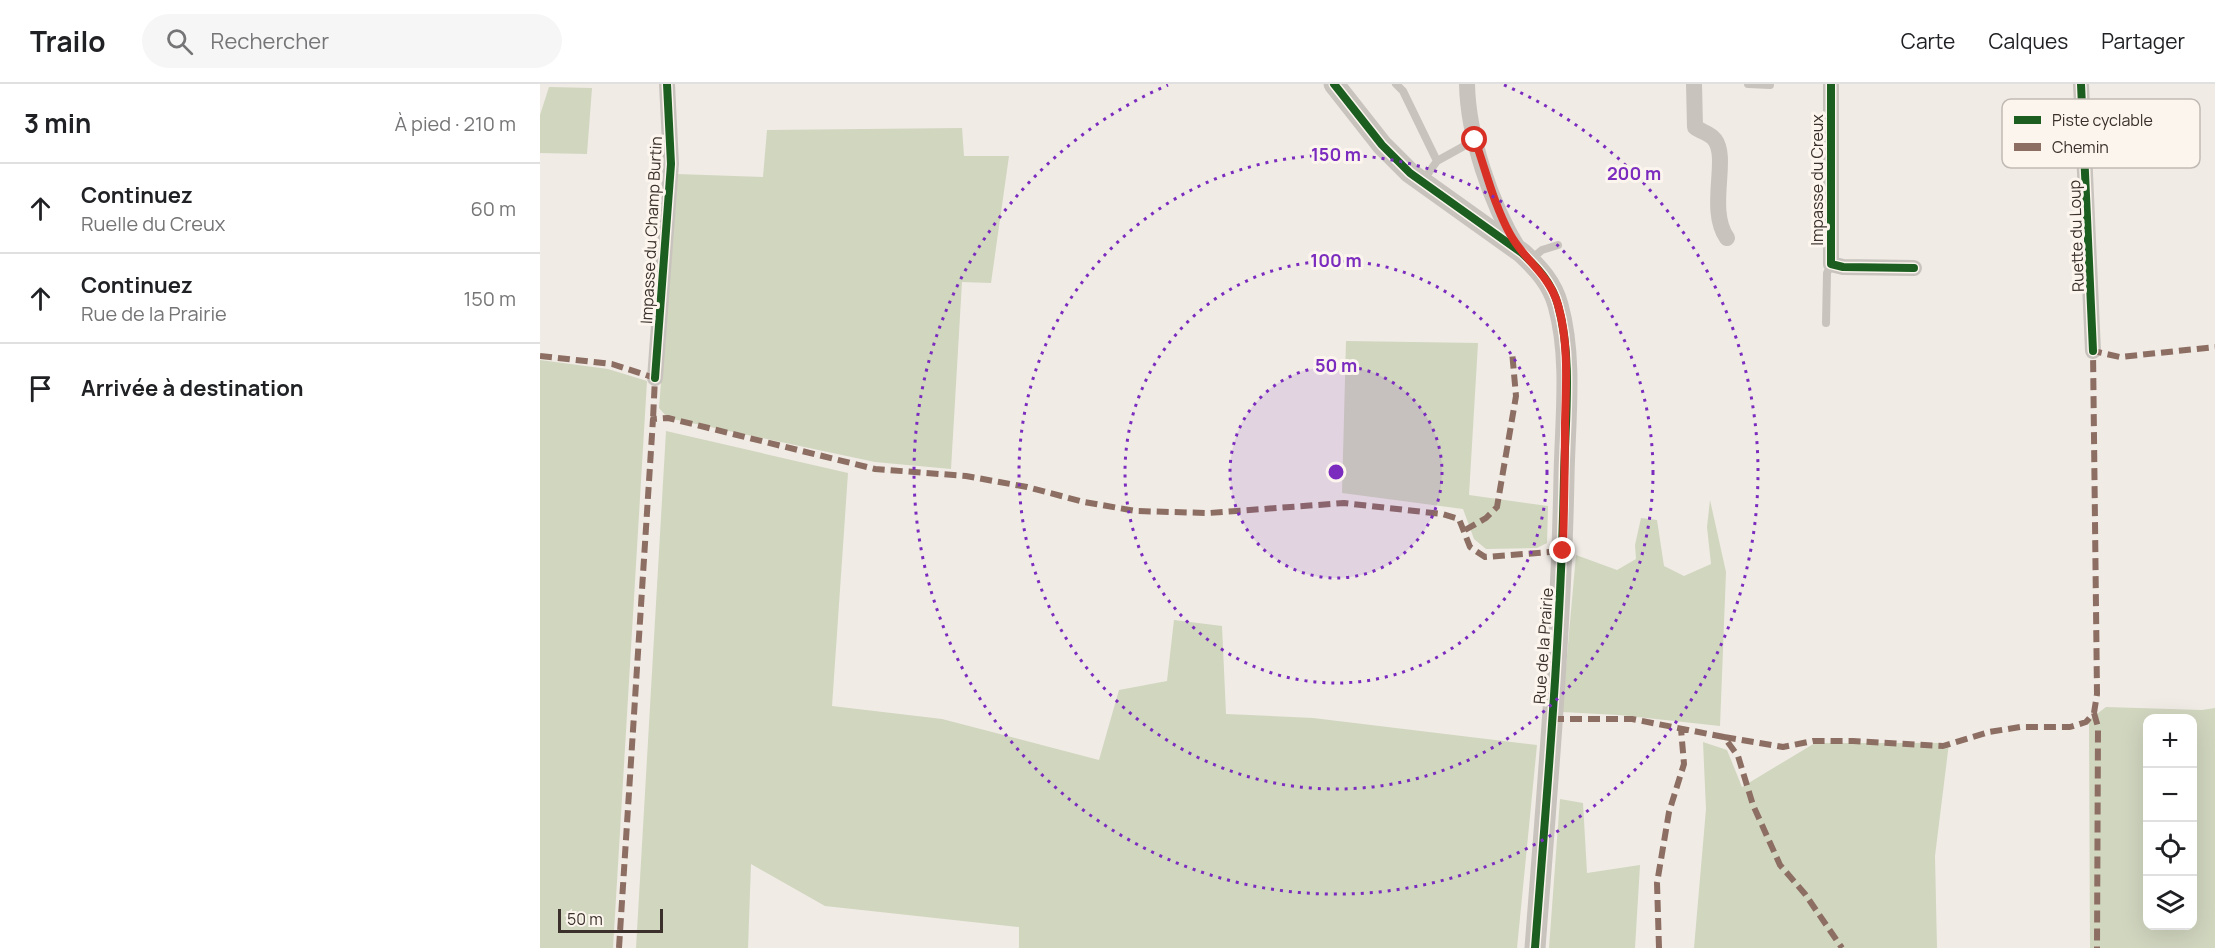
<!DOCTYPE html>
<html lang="fr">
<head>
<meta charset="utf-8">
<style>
	body { margin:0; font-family:Manrope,sans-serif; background:#f6f6f6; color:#202124 }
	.controls { position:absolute; right:18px; bottom:18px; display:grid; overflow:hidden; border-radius:12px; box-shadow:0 6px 24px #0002 }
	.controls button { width:54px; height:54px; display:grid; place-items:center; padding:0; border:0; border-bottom:2px solid #e0e0e0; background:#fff; color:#202124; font:30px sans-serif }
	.scale { position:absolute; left:18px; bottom:15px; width:105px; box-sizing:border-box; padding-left:6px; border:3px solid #3b302b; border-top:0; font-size:16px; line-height:21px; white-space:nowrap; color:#3b302b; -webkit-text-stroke:4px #fbf5ee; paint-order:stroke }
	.stop { position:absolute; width:18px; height:18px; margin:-14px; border:4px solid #d93025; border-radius:50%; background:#fff }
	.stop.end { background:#d93025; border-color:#fff; box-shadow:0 2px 6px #0008 }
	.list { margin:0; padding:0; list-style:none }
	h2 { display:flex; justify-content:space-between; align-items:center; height:78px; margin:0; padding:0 24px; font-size:26px }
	h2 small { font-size:20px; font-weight:400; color:#757577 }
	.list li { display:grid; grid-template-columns:39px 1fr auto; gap:18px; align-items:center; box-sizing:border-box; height:90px; padding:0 24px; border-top:2px solid #e0e0e0 }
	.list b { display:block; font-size:22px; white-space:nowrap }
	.list p { margin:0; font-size:20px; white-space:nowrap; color:#757577 }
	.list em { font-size:20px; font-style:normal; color:#757577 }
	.icon { flex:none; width:33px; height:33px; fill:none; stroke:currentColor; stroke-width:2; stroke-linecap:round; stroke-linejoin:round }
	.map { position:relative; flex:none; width:1675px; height:864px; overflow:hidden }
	header { display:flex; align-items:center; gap:36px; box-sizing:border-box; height:84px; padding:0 30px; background:#fff; border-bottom:2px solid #e0e0e0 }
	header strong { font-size:28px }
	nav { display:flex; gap:33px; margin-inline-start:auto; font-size:21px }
	.search { width:420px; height:54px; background:#f6f6f6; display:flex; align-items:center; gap:15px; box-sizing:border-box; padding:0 21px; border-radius:33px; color:#757577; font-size:22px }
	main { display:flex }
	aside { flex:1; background:#fff }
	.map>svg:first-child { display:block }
	.green { fill:#d1d6bf; fill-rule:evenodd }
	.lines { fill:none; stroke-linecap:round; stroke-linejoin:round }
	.service { stroke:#c9c3be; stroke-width:8 }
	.minor { stroke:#c9c3be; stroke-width:16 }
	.tertiary { stroke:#c9c3be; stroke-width:21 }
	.quiet { stroke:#8d6e63; stroke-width:6; stroke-dasharray:12 6; stroke-linecap:butt }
	.cycleway-casing { stroke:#fbf5ee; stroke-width:11 }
	.cycleway { stroke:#1b5e20; stroke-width:8 }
	.route { stroke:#d93025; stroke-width:8 }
	.ring { fill:none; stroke:#7b2cbf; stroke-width:3; stroke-dasharray:3 6 }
	.labels { text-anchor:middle; stroke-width:6; stroke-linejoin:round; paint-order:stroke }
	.street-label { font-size:16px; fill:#3b302b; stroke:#fbf5ee }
	.key { fill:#fbf5ee; stroke:#c1bab4; stroke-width:1.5 }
	.key-label { font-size:16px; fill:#3b302b }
	.centre { fill:#7b2cbf; stroke:#fbf5ee; stroke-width:3 }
	.ring-label { font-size:18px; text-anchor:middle; font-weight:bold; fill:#7b2cbf; stroke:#fbf5ee; stroke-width:6; stroke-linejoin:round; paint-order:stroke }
</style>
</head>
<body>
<header>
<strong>Trailo</strong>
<div class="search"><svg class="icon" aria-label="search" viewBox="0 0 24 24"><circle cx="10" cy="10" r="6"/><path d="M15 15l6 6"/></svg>Rechercher</div>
<nav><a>Carte</a><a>Calques</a><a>Partager</a></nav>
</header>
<main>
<aside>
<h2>3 min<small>À pied · 210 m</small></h2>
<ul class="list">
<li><svg class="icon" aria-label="ahead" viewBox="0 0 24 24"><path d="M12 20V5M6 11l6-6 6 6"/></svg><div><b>Continuez</b><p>Ruelle du Creux</p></div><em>60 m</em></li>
<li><svg class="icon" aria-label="ahead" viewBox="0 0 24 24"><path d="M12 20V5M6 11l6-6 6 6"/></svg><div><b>Continuez</b><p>Rue de la Prairie</p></div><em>150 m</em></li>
<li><svg class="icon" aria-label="arrive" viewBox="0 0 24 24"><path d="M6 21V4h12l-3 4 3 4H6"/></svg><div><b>Arrivée à destination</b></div></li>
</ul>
</aside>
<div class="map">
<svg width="1675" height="864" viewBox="0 0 1675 864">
	<rect width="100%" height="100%" fill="#f0ebe5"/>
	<!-- green -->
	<path class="green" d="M9,3L52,4L47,70L0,69V31Z
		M422,44L424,72H469L451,199L422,198L411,385L335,378L128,334L119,324L137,90L223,93L227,46Z
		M806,257L938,259L929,411L1008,422L1007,459L997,464L946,465L934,455L923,425L802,409Z
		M0,276L68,285L107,297L73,864H0Z
		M126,347L308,389L292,622L402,635L559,676L579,606L627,597L634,536L682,542L686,630L773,634L997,661L977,864H479V843L285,822L211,780L208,864H96Z
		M1170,416L1186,488L1180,642L1079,631L1022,628L1036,471L1077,486L1096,475L1095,461L1101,434L1117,436L1124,482L1144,492L1171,480L1167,443Z
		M1566,623L1662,626L1675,624V864H1550L1549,636ZM1608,634H1652V842H1608Z
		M1163,658L1187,666L1202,703L1275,659H1409L1395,772L1397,864H1154L1166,725Z
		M1020,715L1043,719L1047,789L1100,781L1095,864H1009Z"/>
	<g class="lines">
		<!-- service -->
		<path class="service" d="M856,0L863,7L897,77
			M1208,0L1230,1
			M882,98L897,77L935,56
			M990,176L1002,166L1018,161
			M1286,239L1287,189L1291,180"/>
		<!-- minor -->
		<path class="minor" d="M927,0C928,52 951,120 978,164
			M1154,0L1155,43C1161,48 1170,49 1175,56C1189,75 1167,126 1187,154
			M1291,0V180L1303,183L1374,184
			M1541,0L1553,267
			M115,294L131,80L127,0"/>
		<!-- tertiary -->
		<path class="tertiary" d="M794,0L842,61L870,89L982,169C998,184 1012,199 1018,221C1033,275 1025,337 1024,393C1021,550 1007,707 995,864"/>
		<!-- quiet -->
		<path class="quiet" d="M0,272L72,280L115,294L113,335
			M925,446L946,434L957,423L976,312L972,267
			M1554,629L1558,643L1557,864
			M1012,635H1092L1184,653L1198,672L1213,721L1240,781L1265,810L1302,864
			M1184,653L1243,663L1273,657H1313L1403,662L1449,648L1480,643H1530L1546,638L1554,629L1557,610L1553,267L1580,273L1675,263
			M79,864L113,335L128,334L335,385L426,392L487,403L544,418L596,427L669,429L804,419L902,430L919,435L930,463L945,473L1023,467
			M1119,864L1117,799L1129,728L1144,680L1141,645"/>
		<defs>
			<path id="cycleway" d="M794,0L842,61L870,89L982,169C998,184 1012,199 1018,221C1033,275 1025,337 1024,393C1021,550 1007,707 995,864
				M1291,0V180L1303,183L1374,184
				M1541,0L1553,267
				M115,294L131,80L127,0"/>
		</defs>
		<!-- cycleway casing -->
		<use href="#cycleway" class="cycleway-casing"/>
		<!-- cycleway -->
		<use href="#cycleway" class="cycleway"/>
	</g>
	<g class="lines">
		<!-- route -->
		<path class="route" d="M935,56C946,87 954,121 970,150C984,176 1010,191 1018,221C1029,258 1026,301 1025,339C1025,382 1024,424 1023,467"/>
	</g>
	<!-- distance rings -->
	<circle cx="796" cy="388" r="106" fill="#7b2cbf" fill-opacity=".12"/>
	<g class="ring">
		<circle cx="796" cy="388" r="106"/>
		<circle cx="796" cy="388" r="211"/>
		<circle cx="796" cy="388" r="317"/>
		<path d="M964 1A422 422 0 1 1 628 1"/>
	</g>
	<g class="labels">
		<!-- street labels -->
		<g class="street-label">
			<text transform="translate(1277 96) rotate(-90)" y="6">Impasse du Creux</text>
			<text transform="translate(111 146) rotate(-87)" y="6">Impasse du Champ Burtin</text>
			<text transform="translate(1536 152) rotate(-92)" y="6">Ruette du Loup</text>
			<text transform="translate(1003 562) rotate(-86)" y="6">Rue de la Prairie</text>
		</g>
	</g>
	<!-- legend -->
	<rect x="1462" y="15" width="198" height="69" rx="9" class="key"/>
	<rect x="1474" y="32" width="27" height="8" fill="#1b5e20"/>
	<rect x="1474" y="59" width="27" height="8" fill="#8d6e63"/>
	<g class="key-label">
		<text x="1512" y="42">Piste cyclable</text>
		<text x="1512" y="69">Chemin</text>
	</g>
	<circle cx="796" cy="388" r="9" class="centre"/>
	<g class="ring-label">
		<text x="796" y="77">150 m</text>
		<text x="1094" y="96">200 m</text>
		<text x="796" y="183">100 m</text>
		<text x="796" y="288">50 m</text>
	</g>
</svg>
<div class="controls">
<button>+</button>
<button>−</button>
<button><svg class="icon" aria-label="locate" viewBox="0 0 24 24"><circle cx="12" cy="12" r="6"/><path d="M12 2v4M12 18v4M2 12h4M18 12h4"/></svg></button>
<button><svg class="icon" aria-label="layers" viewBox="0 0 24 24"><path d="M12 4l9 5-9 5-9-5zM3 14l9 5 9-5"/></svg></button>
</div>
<div class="scale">50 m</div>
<div class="stop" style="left:935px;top:56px"></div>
<div class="stop end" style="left:1023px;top:467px"></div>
</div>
</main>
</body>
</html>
